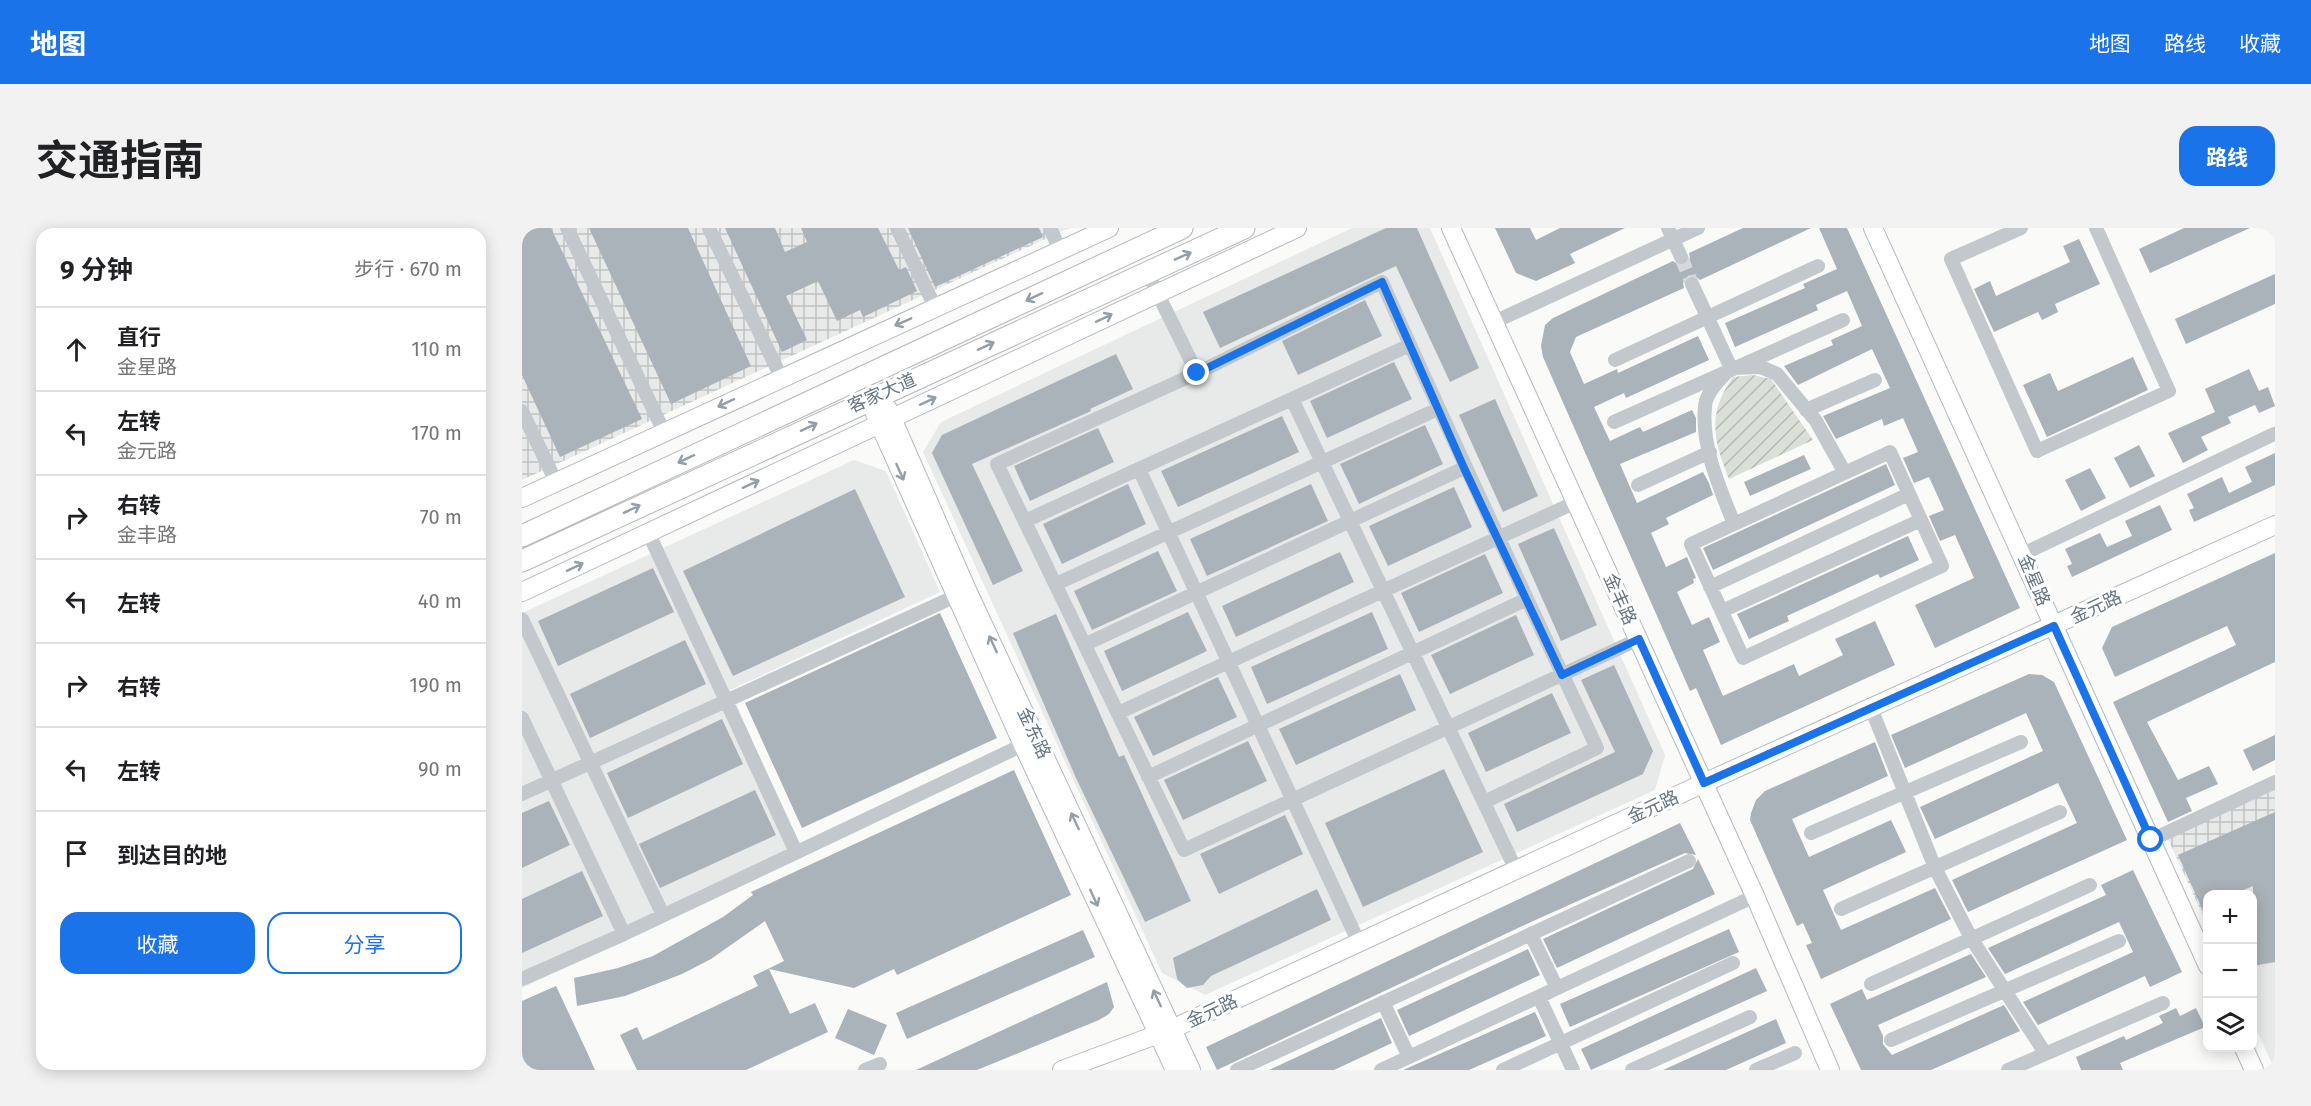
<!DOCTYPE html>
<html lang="zh">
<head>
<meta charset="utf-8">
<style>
	body { margin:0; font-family:"Fira Sans","Noto Sans SC",sans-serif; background:#f2f2f2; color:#202124 }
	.controls { position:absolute; right:18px; bottom:18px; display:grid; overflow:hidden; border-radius:12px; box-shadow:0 3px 15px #0003 }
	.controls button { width:54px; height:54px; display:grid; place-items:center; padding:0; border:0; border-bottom:2px solid #e0e0e0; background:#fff; color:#202124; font:30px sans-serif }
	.stop { position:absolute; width:18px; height:18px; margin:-14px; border:4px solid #1a73e8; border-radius:50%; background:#fff }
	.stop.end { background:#1a73e8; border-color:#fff; box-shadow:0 2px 6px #0008 }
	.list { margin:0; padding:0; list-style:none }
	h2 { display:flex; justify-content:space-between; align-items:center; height:78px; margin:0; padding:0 24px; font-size:26px }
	h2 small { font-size:20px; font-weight:400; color:#757577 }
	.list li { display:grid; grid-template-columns:39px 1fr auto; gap:18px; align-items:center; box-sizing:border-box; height:84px; padding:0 24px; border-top:2px solid #e0e0e0 }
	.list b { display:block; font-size:22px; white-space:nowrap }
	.list p { margin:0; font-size:20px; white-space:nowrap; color:#757577 }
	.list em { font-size:20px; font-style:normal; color:#757577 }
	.actions { display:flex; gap:12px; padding:18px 24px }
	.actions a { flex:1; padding:14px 0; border:2px solid #1a73e8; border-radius:18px; text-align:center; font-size:21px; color:#1a73e8 }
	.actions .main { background:#1a73e8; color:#fff }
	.icon { flex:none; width:33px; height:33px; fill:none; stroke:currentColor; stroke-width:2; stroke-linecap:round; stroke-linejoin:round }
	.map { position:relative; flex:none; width:1753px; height:842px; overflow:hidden; border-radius:18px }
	header { display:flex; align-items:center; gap:36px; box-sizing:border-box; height:84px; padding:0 30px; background:#1a73e8; color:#fff }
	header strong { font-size:28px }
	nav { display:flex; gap:33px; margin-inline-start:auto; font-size:21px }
	.intro { display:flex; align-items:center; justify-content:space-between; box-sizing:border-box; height:144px; padding:0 36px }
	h1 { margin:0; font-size:42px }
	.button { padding:15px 27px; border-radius:18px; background:#1a73e8; color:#fff; font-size:21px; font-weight:700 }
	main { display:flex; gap:36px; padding:0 36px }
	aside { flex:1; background:#fff; border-radius:18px; box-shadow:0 3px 15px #0003 }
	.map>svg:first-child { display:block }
	.built { fill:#e8e9e9 }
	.industrial { fill:url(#industrial-grid) }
	.garden { fill:url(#garden-furrows) }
	.building { fill:#aab3b9 }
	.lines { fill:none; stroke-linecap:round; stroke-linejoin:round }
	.street-tunnel { stroke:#d5d9db; stroke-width:14; stroke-dasharray:14 7; stroke-linecap:butt }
	.secondary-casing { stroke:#b3babf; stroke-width:20 }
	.primary-casing { stroke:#b5babe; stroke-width:23 }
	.street { stroke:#c3c8cc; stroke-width:14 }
	.secondary { stroke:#fff; stroke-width:18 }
	.primary { stroke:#fff; stroke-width:21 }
	.oneway { stroke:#939fa8 }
	.route { stroke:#1a73e8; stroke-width:8 }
	.labels { text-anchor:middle; stroke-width:6; stroke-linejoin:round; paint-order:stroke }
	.street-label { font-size:18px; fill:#657683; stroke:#fff }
</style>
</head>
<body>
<header>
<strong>地图</strong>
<nav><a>地图</a><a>路线</a><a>收藏</a></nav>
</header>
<div class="intro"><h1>交通指南</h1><a class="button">路线</a></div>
<main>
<aside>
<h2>9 分钟<small>步行 · 670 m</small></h2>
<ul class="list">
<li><svg class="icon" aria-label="ahead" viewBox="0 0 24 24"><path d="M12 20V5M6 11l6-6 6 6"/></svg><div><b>直行</b><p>金星路</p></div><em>110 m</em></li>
<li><svg class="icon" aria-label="left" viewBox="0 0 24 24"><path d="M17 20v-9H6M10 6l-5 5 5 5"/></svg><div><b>左转</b><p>金元路</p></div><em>170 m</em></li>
<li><svg class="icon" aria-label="right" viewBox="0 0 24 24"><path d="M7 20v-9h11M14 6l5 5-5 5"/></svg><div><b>右转</b><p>金丰路</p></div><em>70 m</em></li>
<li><svg class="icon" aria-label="left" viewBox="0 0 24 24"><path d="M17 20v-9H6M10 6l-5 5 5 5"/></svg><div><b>左转</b></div><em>40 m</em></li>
<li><svg class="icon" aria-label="right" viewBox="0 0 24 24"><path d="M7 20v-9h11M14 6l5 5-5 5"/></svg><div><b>右转</b></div><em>190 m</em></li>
<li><svg class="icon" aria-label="left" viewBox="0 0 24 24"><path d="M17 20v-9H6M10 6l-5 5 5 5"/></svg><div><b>左转</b></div><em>90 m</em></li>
<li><svg class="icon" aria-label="arrive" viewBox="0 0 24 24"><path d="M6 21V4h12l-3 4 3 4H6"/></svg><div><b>到达目的地</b></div></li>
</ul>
<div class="actions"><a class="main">收藏</a><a>分享</a></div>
</aside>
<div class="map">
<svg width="1753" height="842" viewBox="0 0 1753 842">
	<defs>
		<pattern id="industrial-grid" width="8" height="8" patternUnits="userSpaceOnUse" patternTransform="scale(1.5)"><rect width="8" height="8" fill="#e8e9e9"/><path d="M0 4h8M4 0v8" fill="none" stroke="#c0c1c2"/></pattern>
		<pattern id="garden-furrows" width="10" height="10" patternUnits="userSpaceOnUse" patternTransform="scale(1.5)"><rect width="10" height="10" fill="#dadfd7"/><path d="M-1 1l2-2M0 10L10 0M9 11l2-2" fill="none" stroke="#b4b9b4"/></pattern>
	</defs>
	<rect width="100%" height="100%" fill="#fafaf8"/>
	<!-- built -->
	<path class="built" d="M830,0H908L1143,527L1133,562L683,767L640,745L401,224L419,194Z
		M332,232L364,243L418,364L208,462L281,628L0,760V385Z
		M1753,705V842L1731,794L1730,715Z"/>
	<!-- industrial -->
	<path class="industrial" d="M0,0H547L0,252Z
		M1753,561V705L1731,715L1730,666H1686L1685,696L1646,611Z"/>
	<!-- garden -->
	<path class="garden" d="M1231,147L1249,151L1291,212L1207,251C1191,212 1185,185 1211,149Z"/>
	<!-- building -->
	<path class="building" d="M0,0H29L120,191L38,229L0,147Z
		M67,0H166L229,138L149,176Z
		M203,0H253L263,24L285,14L279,0H356L377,42L384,39L395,63L341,89L338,82L315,93L296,53L264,68L285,112L260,124Z
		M386,0H517L521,9L413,59Z
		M864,0H895L957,140L928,154L874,38L698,120L681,84Z
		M973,0H1008L1014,12L1038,0H1103L1048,26L1053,35L1014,53L994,45Z
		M1221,0H1289L1178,52L1171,47L1166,48L1161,55L1162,60L1054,109L1048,124L1062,156L1095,141L1096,145L1176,108L1187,132L1104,170L1102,165L1072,179L1088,213L1118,199L1121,204L1170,182L1174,190V204L1098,236L1115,275L1181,244L1187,255L1191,267L1144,290L1147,296L1129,305L1144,339L1165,329L1174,350L1171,351L1172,355L1155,364L1170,397L1187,389L1198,414L1181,422L1201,468L1272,436L1277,448L1321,427L1313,411L1353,393L1373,437L1199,517L1174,460L1168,463L1021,129L1019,118L1023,97L1031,90L1151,33L1158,38L1163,37L1168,30L1167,25Z
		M1297,0H1325L1498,380L1413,420L1393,377L1452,350L1433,307L1418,313L1407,288L1422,282L1407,249L1392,255L1381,230L1396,224L1381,190L1362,198L1360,191L1314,211L1301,188L1368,160L1350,121L1276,157L1262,138L1311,117L1309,112L1340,98L1325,63L1294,77L1296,82L1213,119L1203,95L1283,60L1281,56L1315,41Z
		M1662,0H1728L1628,45L1617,21Z
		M1557,11L1578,56L1533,76L1536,84L1520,92L1516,84L1472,104L1452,61L1468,53L1474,68L1548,34L1541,18Z
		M1753,46V76L1664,116L1653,91Z
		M843,72L860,108L776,147L760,113Z
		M594,126L611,161L568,181L569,183L450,236L501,343L471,357L410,225L420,207Z
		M1611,129L1626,162L1525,209L1501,157L1528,145L1536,163Z
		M872,134L890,171L805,210L788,173Z
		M1727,141L1737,163L1746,159L1753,178L1737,185L1733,177L1706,189L1709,195L1679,209L1686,222L1661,235L1646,205L1693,184L1683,161Z
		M973,171L1016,268L981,284L937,187Z
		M760,188L777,224L656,279L639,243Z
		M903,197L921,236L837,276L818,236Z
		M576,200L592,234L508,273L492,238Z
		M1617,217L1633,248L1608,260L1592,230Z
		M1753,225V257L1672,294L1667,282L1672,280L1665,266L1700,249L1707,265L1730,254L1723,239Z
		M1282,227L1289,241L1228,268L1222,254Z
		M1364,236L1373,257L1191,342L1181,320Z
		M1568,240L1584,270L1559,283L1543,252Z
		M606,256L624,296L540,336L521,296Z
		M789,256L806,293L685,348L668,311Z
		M932,259L950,299L866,338L847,298Z
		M333,261L383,369L211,448L161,343Z
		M1638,277L1650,302L1550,349L1545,338L1550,336L1543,321L1578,305L1585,319L1610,308L1603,293Z
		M1032,300L1075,397L1039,413L996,316Z
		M1386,308L1397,332L1358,350L1356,346L1265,388L1267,393L1227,411L1215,386Z
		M636,323L655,363L570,402L552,363Z
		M818,324L832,354L714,409L700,378Z
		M1753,325V434L1625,494L1656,552L1687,538L1696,556L1664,570L1670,583L1646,594L1591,474L1714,417L1705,398L1593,449L1580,420L1590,399Z
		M963,326L981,365L897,404L879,365Z
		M131,340L152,384L36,438L16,393Z
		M666,384L685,423L600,463L582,423Z
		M850,384L866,421L745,476L729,439Z
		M418,385L475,510L280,600L223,475Z
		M534,386L597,529L602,527L669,673L623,694L554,550L491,405Z
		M994,387L1012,427L928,466L909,427Z
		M163,412L184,456L68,510L48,466Z
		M1092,437L1131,523L1121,546L995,604L982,576L1093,524L1059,452Z
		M878,446L894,482L774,537L757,501Z
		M1507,446L1520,447L1532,454L1605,612L1446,684L1430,652L1555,595L1536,555L1413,611L1398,579L1521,523L1504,485L1383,540L1369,507Z
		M696,449L715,489L631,528L612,489Z
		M1030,465L1049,505L964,544L946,505Z
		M200,491L221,536L106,590L85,545Z
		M1753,507V532L1731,543L1721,522Z
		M726,513L745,553L661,592L642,552Z
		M1353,514L1366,548L1270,591L1287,629L1369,592L1384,624L1301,662L1319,702L1413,660L1429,691L1299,751L1284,717L1290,715L1281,695L1275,698L1228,592L1229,585L1234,572L1243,563Z
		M922,541L961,624L841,679L803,595Z
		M492,542L549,667L375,747L372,741L332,760L247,741L268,786L293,775L306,804L224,842H115L98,807L115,799L121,812L236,758L231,748L262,733L243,693L189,731L160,746L103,768L55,778L52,750L96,740L131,728L201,689L231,667L229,664Z
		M233,562L254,607L138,660L117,616Z
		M27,573L48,617L0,640V585Z
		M1753,584V734L1731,738V658L1712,666H1686V694L1656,627Z
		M763,587L781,626L697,666L678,626Z
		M1158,595L1174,627L1163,625L1009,694L695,842L684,819Z
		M1176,631L1193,666L1035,740L1021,711L1171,641Z
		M1611,642L1660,744L1628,759L1623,748L1516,797L1501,774L1611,724L1597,694L1483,746L1466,720L1584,667L1579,657Z
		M60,643L81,688L0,725V671Z
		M795,661L809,692L689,748L681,757L665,760L655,751L651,730Z
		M1207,701L1217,724L1048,799L1038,776Z
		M561,702L573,729L385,811L374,785Z
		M1006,721L1018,747L887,808L875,782Z
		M1449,726L1464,749L1356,797L1361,808V816L1370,827L1482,777L1498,803L1409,842H1339L1308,776L1340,761L1345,772Z
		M1234,740L1245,763L1069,842L1059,821Z
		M585,754L592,779L587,786L577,792L455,842H394Z
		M34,758L65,824L73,842H0V773Z
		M1654,780L1658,788L1674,780L1683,799L1598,835L1601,842H1559L1554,829L1602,808L1604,812L1641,795L1637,788Z
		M326,781L365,797L352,827L313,810Z
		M1013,784L1024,808L947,842H881Z
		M859,790L870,815L812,842H747Z
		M1254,791L1264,815L1204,842H1141Z"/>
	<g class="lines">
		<!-- street-tunnel -->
		<path class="street-tunnel" d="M1159,29L1170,56"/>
		<defs>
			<path id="secondary" d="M929,0L1233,668L1308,842
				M1351,0L1686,738
				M366,181L445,362L669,842
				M353,186L501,517L653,842
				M0,270L587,0
				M0,364L775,0
				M1722,820L1732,842
				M540,842L650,801L1182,555L1753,297"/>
			<path id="primary" d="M0,308L660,0
				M0,333L722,0"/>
		</defs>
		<!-- secondary casing -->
		<use href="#secondary" class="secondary-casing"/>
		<!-- primary casing -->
		<use href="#primary" class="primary-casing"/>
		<!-- street -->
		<path class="street" d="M45,0L142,204
			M187,0L259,149
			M375,0L413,79
			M528,0L538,22
			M1146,0L1159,29
			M1499,0L1429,31L1515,223L1647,163L1574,0
			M625,44L675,145
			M1170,56L1209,140L1239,139L1255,146L1294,193L1323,245
			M972,94L1176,0
			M1093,132L1296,38
			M1204,145C1196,153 1183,167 1183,179C1179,219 1198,260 1212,296
			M770,171L994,642
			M1284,182L1353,152
			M0,183L34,254
			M1092,194L1321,92
			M1368,224L1420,338L1221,430L1169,316Z
			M617,241L837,715
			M1116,257L1188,224
			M503,293L888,117
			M126,304L274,624
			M1501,326L1752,206
			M534,356L916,181
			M1188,359L1387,266
			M1200,383L1399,292
			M0,391L141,687
			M564,416L942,240
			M1349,480L1413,640L1449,710L1523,825
			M596,485L1054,274
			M0,490L102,706
			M626,549L1005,371
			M0,566L434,368
			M962,574L1075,520C1002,365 929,210 860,54L675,145L475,236L662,622C813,552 965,482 1117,411
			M1289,605L1499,514
			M1629,612L1753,554
			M1319,681L1538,584
			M1009,707L1035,760L1017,769L1051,842
			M0,751L102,706L501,517
			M1349,756L1568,657
			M861,774L887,829
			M1369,812L1597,713
			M343,842L358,836
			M715,842L1167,633
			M859,842L1233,668
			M981,842L1211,735
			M1110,842L1228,789
			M1234,842L1273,825
			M1486,842L1641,775"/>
		<!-- secondary -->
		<use href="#secondary" class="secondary"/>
		<!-- primary -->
		<use href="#primary" class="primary"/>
	</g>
	<!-- one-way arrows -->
	<defs><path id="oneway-shaft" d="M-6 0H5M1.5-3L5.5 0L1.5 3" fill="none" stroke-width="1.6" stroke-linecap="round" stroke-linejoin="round" transform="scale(1.5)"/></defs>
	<g class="oneway">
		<use href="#oneway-shaft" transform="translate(661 28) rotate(-24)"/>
		<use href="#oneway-shaft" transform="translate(512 69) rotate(155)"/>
		<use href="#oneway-shaft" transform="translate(582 90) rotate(-25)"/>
		<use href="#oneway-shaft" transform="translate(381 94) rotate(156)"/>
		<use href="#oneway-shaft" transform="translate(464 118) rotate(-25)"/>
		<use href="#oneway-shaft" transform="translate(406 173) rotate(-25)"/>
		<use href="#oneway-shaft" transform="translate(204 175) rotate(155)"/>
		<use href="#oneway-shaft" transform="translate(287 199) rotate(-25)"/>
		<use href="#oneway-shaft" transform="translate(164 231) rotate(155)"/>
		<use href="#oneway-shaft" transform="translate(378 244) rotate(66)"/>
		<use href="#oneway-shaft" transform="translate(229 256) rotate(-25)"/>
		<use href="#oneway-shaft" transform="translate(110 281) rotate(-25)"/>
		<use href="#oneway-shaft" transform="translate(53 339) rotate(-25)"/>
		<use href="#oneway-shaft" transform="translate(471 416) rotate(-115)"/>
		<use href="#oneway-shaft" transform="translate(553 593) rotate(-115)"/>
		<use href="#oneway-shaft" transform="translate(572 670) rotate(65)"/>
		<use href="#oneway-shaft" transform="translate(635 770) rotate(-115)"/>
	</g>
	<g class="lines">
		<!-- route -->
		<path class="route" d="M675,145L860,54L942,240L1040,447L1117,411L1182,555L1532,398L1629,612"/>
	</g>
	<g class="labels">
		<!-- street labels -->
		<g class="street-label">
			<text transform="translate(360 165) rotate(-24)" y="6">客家大道</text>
			<text transform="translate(1512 352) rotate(67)" y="6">金星路</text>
			<text transform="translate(1098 371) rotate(66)" y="6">金丰路</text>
			<text transform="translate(1574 379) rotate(-25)" y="6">金元路</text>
			<text transform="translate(512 505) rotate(65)" y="6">金东路</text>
			<text transform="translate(1131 579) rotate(-25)" y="6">金元路</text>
			<text transform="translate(690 783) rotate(-25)" y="6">金元路</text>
		</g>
	</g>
</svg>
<div class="controls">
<button>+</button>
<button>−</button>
<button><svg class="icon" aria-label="layers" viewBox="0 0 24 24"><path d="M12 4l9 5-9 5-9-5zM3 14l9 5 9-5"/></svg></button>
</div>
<div class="stop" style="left:1629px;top:612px"></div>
<div class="stop end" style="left:675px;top:145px"></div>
</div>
</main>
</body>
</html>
